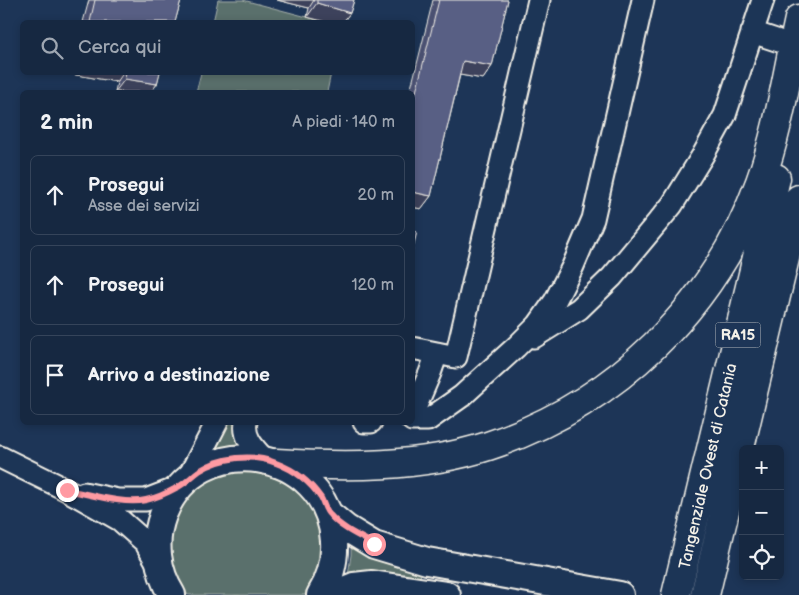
<!DOCTYPE html>
<html lang="it">
<head>
<meta charset="utf-8">
<style>
	body { margin:0; font-family:"Balsamiq Sans",sans-serif; background:#23344c; color:#f1f3f6 }
	.controls { position:absolute; right:15px; bottom:15px; display:grid; overflow:hidden; border-radius:8px; box-shadow:0 2px 8px #0003 }
	.controls button { width:45px; height:45px; display:grid; place-items:center; padding:0; border:0; border-bottom:1px solid #35445a; background:#162841; color:#f1f3f6; font:25px sans-serif }
	.stop { position:absolute; width:15px; height:15px; margin:-11px; border:4px solid #ff9aa2; border-radius:50%; background:#fff }
	.stop.end { background:#ff9aa2; border-color:#fff; box-shadow:0 1px 5px #0008 }
	.list { margin:0; padding:0; list-style:none }
	h2 { display:flex; justify-content:space-between; align-items:center; height:65px; margin:0; padding:0 20px; font-size:21px }
	h2 small { font-size:16px; font-weight:400; color:#9ea6b1 }
	.list li { display:grid; grid-template-columns:32px 1fr auto; gap:15px; align-items:center; box-sizing:border-box; height:80px; margin:0 10px 10px; padding:0 10px; border:1px solid #35445a; border-radius:8px }
	.list b { display:block; font-size:19px; white-space:nowrap }
	.list p { margin:0; font-size:16px; white-space:nowrap; color:#9ea6b1 }
	.list em { font-size:16px; font-style:normal; color:#9ea6b1 }
	.icon { flex:none; width:28px; height:28px; fill:none; stroke:currentColor; stroke-width:2; stroke-linecap:round; stroke-linejoin:round }
	.map { position:relative; flex:none; width:799px; height:595px; overflow:hidden }
	.search { position:absolute; background:#162841; box-shadow:0 2px 8px #0003; left:20px; top:20px; width:395px; height:55px; display:flex; align-items:center; gap:12px; box-sizing:border-box; padding:0 18px; border-radius:8px; color:#9ea6b1; font-size:19px }
	.panel { position:absolute; background:#162841; box-shadow:0 2px 8px #0003; left:20px; top:90px; width:395px; height:335px; border-radius:8px }
	.map>svg:first-child { display:block }
	.green { fill:#5a706c; stroke:#a7b0aa }
	.lines { fill:none; stroke-linecap:round; stroke-linejoin:round }
	.minor-casing { stroke:#f4f1e8; stroke-width:25 }
	.major-casing { stroke:#f4f1e8; stroke-width:30 }
	.highway-casing { stroke:#f4f1e8; stroke-width:31 }
	.minor { stroke:#1d3557; stroke-width:21 }
	.major { stroke:#1d3557; stroke-width:26 }
	.highway { stroke:#1d3557; stroke-width:28 }
	.wall { fill:#4c5172; stroke:#f4f1e8 }
	.shaded-wall { fill:#3e425c; stroke:#f4f1e8 }
	.building { fill:#585e84; stroke:#f4f1e8 }
	.route { stroke:#ff9aa2; stroke-width:6 }
	.labels { text-anchor:middle; stroke-width:4; stroke-linejoin:round; paint-order:stroke }
	.shield { fill:#1d3557; stroke:#b4b9bc; stroke-width:1 }
	.shield-label { font-size:15px; font-weight:bold; fill:#f4f1e8 }
	.street-label { font-size:16px; fill:#f4f1e8; stroke:#1d3557 }
</style>
</head>
<body>
<div class="map">
<svg width="799" height="595" viewBox="0 0 799 595">
	<rect width="100%" height="100%" fill="#1d3557"/>
	<filter id="ink" filterUnits="userSpaceOnUse"><feTurbulence type="fractalNoise" baseFrequency=".02" numOctaves="2"/><feDisplacementMap in="SourceGraphic" scale="10" xChannelSelector="R" yChannelSelector="G"/><feConvolveMatrix kernelMatrix="1 2 1 2 8 2 1 2 1" color-interpolation-filters="sRGB"/></filter>
	<g filter="url(#ink)">
		<!-- green -->
		<path class="green" d="M218,0H243L326,22H213Z
			M201,73V72L331,73L327,92H196Z
			M225,423H235L239,447L211,456Z
			M225,472C237,472 252,470 264,472C272,474 281,478 288,483C326,509 332,559 305,595H188C181,585 175,576 172,564C163,532 180,497 207,480C213,477 219,475 225,472Z
			M351,542L420,569L421,575L418,578L348,576L351,555Z"/>
		<g class="lines">
			<defs>
				<path id="minor" d="M752,32L779,41
					M534,337L579,309L612,277L672,205L703,155L725,115L763,0
					M412,348L456,357L539,0
					M412,415L430,373L437,353
					M412,420H428L462,396L516,347L538,325L555,301L573,266L593,219L643,0
					M246,422C243,438 255,449 265,460
					M364,422H371
					M0,457L67,490L120,520L145,542L159,566
					M187,480L217,422
					M84,493L118,500H146L180,487"/>
				<path id="major" d="M329,514L346,528L374,545L427,561L620,595
					M172,595C157,571 153,542 163,515C197,427 328,446 334,541C335,560 331,578 320,595
					M332,595L354,586L372,584L447,595"/>
				<path id="highway" d="M276,463C345,467 421,468 488,446C615,404 714,308 760,182C779,130 787,73 799,19
					M676,595L776,178
					M705,595L799,199"/>
			</defs>
			<!-- minor casing -->
			<use href="#minor" class="minor-casing"/>
			<!-- major casing -->
			<use href="#major" class="major-casing"/>
			<!-- highway casing -->
			<use href="#highway" class="highway-casing"/>
			<!-- minor -->
			<use href="#minor" class="minor"/>
			<!-- major -->
			<use href="#major" class="major"/>
			<!-- highway -->
			<use href="#highway" class="highway"/>
		</g>
		<!-- wall -->
		<path class="wall" d="M89,0H181L175,22H83Z
			M277,0H354L350,13L343,22H326L307,17L309,8Z
			M433,0H508L492,66L483,79L460,75L431,196L421,209L412,207V92H410Z
			M71,72H160L157,84L151,92H115L117,82L71,74Z"/>
		<!-- shaded-wall -->
		<path class="shaded-wall" d="M277,0H314L309,8Z
			M317,3L350,13L343,22H326L307,17Z
			M463,61L492,66L483,79L454,74Z
			M72,72H124L117,82L71,74Z
			M125,79L157,84L151,92H115Z
			M412,192L431,196L421,209L412,207Z"/>
		<!-- building -->
		<path class="building" d="M95,0H181L175,22H90Z
			M317,0H354L350,13L317,3Z
			M439,0H508L492,66L463,61L431,196L412,192V108Z
			M126,72H160L157,84L125,79Z
			M412,231L417,232L412,252Z"/>
	</g>
	<g class="lines" filter="url(#ink)">
		<!-- route -->
		<path class="route" d="M67,490C89,494 124,505 146,500C156,498 169,492 178,487C186,483 192,476 199,471C221,457 252,453 276,463C295,470 310,482 321,498C324,503 325,511 330,515C341,528 359,536 374,544"/>
	</g>
	<g class="labels">
		<!-- shield labels -->
		<rect class="shield" x="715.5" y="322.5" width="45" height="25" rx="4"/>
		<g class="shield-label">
			<text x="738" y="340">RA15</text>
		</g>
		<!-- street labels -->
		<g class="street-label">
			<text transform="translate(707 466) rotate(-77)" y="6">Tangenziale Ovest di Catania</text>
		</g>
	</g>
</svg>
<div class="controls">
<button>+</button>
<button>−</button>
<button><svg class="icon" aria-label="locate" viewBox="0 0 24 24"><circle cx="12" cy="12" r="6"/><path d="M12 2v4M12 18v4M2 12h4M18 12h4"/></svg></button>
</div>
<div class="stop" style="left:374px;top:544px"></div>
<div class="stop end" style="left:67px;top:490px"></div>
<div class="search"><svg class="icon" aria-label="search" viewBox="0 0 24 24"><circle cx="10" cy="10" r="6"/><path d="M15 15l6 6"/></svg>Cerca qui</div>
<section class="panel">
<h2>2 min<small>A piedi · 140 m</small></h2>
<ul class="list">
<li><svg class="icon" aria-label="ahead" viewBox="0 0 24 24"><path d="M12 20V5M6 11l6-6 6 6"/></svg><div><b>Prosegui</b><p>Asse dei servizi</p></div><em>20 m</em></li>
<li><svg class="icon" aria-label="ahead" viewBox="0 0 24 24"><path d="M12 20V5M6 11l6-6 6 6"/></svg><div><b>Prosegui</b></div><em>120 m</em></li>
<li><svg class="icon" aria-label="arrive" viewBox="0 0 24 24"><path d="M6 21V4h12l-3 4 3 4H6"/></svg><div><b>Arrivo a destinazione</b></div></li>
</ul>
</section>
</div>
</body>
</html>
